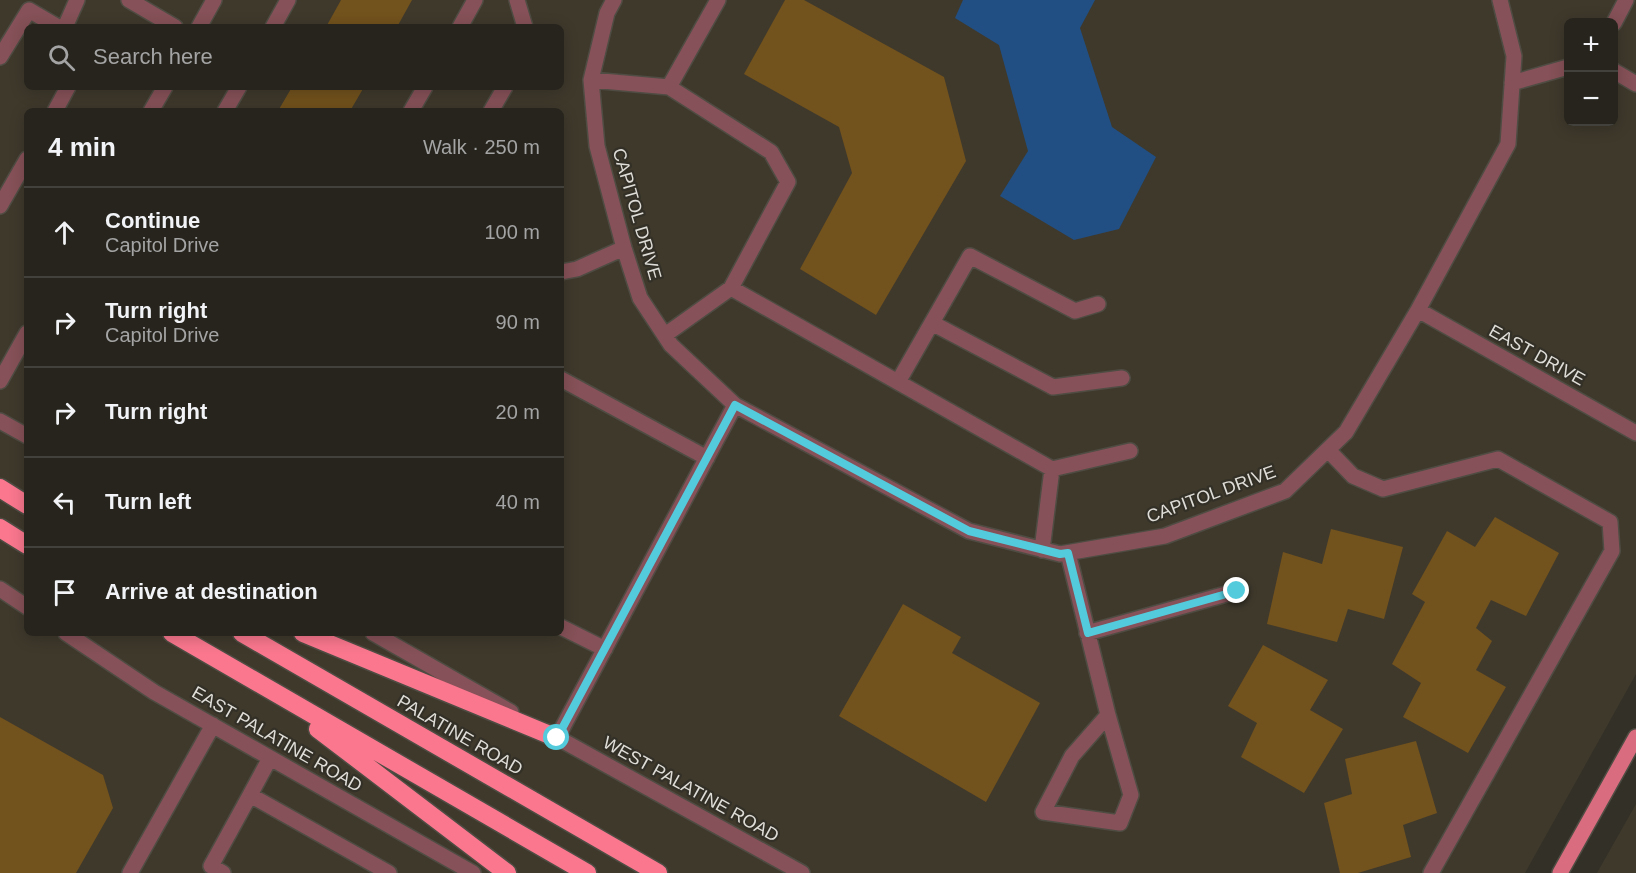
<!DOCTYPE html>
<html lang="en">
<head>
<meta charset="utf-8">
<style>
	body { margin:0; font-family:Arial,sans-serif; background:#2e2c26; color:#f1f3f6 }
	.controls { position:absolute; right:18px; top:18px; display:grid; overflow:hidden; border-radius:9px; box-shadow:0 3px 15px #0003 }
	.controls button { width:54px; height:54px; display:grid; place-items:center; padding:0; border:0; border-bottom:2px solid #42413b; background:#26241d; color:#f1f3f6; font:30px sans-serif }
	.stop { position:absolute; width:18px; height:18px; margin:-14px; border:4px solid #53cbdc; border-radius:50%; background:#fff }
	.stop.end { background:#53cbdc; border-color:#fff; box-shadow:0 2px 6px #0008 }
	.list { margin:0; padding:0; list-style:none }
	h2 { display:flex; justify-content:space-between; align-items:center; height:78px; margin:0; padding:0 24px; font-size:26px }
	h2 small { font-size:20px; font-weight:400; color:#a4a4a4 }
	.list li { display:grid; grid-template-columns:39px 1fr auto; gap:18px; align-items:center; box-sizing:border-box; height:90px; padding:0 24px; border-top:2px solid #42413b }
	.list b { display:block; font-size:22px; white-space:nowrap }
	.list p { margin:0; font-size:20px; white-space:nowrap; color:#a4a4a4 }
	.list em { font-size:20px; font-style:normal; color:#a4a4a4 }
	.icon { flex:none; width:33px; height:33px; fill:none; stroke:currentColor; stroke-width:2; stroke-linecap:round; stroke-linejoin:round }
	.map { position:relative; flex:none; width:1636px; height:873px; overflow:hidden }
	.search { position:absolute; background:#26241d; box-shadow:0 3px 15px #0003; left:24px; top:24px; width:540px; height:66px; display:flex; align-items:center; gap:15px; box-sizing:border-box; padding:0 21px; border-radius:9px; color:#a4a4a4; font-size:22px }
	.panel { position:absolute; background:#26241d; box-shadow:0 3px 15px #0003; left:24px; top:108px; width:540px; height:528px; border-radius:9px }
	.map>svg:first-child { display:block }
	.built { fill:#3f392c; fill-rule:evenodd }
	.water { fill:#214f83 }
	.building { fill:#72521d }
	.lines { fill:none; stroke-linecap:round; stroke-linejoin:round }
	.minor-casing { stroke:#4f4c43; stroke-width:18 }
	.major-casing { stroke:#4f4c43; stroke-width:18 }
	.highway-casing { stroke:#4f4c43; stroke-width:21 }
	.minor { stroke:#865158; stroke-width:15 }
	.major { stroke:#d96d7f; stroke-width:15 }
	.highway { stroke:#fa778e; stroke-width:18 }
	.route { stroke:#53cbdc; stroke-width:8 }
	.labels { text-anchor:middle; stroke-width:4.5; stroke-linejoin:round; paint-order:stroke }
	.street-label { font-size:18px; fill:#dfddd7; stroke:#333027 }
</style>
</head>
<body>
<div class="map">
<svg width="1636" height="873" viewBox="0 0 1636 873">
	<rect width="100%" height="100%" fill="#333027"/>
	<!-- built -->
	<path class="built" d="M0,0H1636V674L1525,873H0ZM1568,22H1614V122H1568ZM27,27H561V87H27ZM27,111H561V633H27Z
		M1636,804V873H1597Z"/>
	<!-- water -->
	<path class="water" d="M963,0H1095L1080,28L1112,127L1156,157L1119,229L1074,240L1000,196L1028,151L999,45L955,18Z"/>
	<!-- building -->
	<path class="building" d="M341,0H412L397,27H326Z
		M785,0H804L944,77L966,161L876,315L800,269L852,173L839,127L744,74Z
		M292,87H364L350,111H278Z
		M1495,517L1559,553L1526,616L1491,600L1476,628L1492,641L1476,670L1506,687L1468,753L1403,717L1421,683L1392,664L1425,602L1412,594L1447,531L1475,547Z
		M1331,529L1403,547L1384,619L1348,609L1337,642L1267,624L1283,552L1322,564Z
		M903,604L961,637L952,653L1040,703L986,802L839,716Z
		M1263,645L1328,680L1310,710L1343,729L1304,793L1241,757L1257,723L1228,706Z
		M0,717L103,775L113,808L76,873H0Z
		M1416,741L1437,813L1403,825L1411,857L1358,873H1340L1324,803L1352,794L1345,759Z"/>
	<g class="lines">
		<defs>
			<path id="minor" d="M129,0L175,27
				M517,0L525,27
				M614,0L607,13L591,80L597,146L624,248L640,298L671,345L735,405L969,531L1060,554L1165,536L1285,491L1346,432L1418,310L1508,144L1514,56L1500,0
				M1614,23L1626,0
				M65,27L77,0
				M199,27L214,0
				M273,27L288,0
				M460,27L475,0
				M0,57L29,10L58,27
				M1614,71L1636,84
				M591,80L669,87L771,152L788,182L731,288
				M1512,83L1568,67
				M669,87L718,0
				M55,111L68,87
				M151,111L165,87
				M225,111L239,87
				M411,111L425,87
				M491,111L505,87
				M0,206L27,159
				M561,272L577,269L624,248
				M1418,310L1636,433
				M932,323L1053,387L1122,378
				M665,335L731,288L1052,469
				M561,379L707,458
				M0,381L27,333
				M898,382L970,256L1075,311L1098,304
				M0,421L27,436
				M1328,450L1353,476L1383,489L1498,459L1610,522L1612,551L1431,873
				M1042,550L1052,469L1130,451
				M1068,553L1108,715L1131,795L1120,823L1043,812L1072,756L1108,715
				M0,589L27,607
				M561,627L605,649
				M66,633L154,692L473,873
				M373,633L511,712
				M1087,633L1237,591
				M547,732L802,873
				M557,738L735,405
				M270,758L250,795L389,873
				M130,873L213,725
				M223,873L211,866L250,795"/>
			<path id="major" d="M1560,873L1636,737"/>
			<path id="highway" d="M0,488L27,505
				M0,528L27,545
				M172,633L587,873
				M242,633L658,873
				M303,633L557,738
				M318,729L507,873"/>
		</defs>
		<!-- minor casing -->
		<use href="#minor" class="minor-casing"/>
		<!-- major casing -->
		<use href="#major" class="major-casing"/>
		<!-- highway casing -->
		<use href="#highway" class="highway-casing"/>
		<!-- minor -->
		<use href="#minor" class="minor"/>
		<!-- major -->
		<use href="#major" class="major"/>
		<!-- highway -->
		<use href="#highway" class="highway"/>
	</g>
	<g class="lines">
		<!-- route -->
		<path class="route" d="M557,738L735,405L969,531L1060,554L1068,553L1088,633L1237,591"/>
	</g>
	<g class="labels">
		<!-- street labels -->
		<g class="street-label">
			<text transform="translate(637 214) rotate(74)" y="6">CAPITOL DRIVE</text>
			<text transform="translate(1537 355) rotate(29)" y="6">EAST DRIVE</text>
			<text transform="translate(1211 494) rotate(-20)" y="6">CAPITOL DRIVE</text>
			<text transform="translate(460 735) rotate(30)" y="6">PALATINE ROAD</text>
			<text transform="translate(277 739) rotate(30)" y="6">EAST PALATINE ROAD</text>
			<text transform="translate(691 789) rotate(29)" y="6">WEST PALATINE ROAD</text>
		</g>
	</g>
</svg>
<div class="controls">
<button>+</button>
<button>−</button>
</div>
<div class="stop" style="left:557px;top:738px"></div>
<div class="stop end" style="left:1237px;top:591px"></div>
<div class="search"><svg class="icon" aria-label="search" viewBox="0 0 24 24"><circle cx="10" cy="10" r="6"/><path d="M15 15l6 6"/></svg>Search here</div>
<section class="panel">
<h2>4 min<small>Walk · 250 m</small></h2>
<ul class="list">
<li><svg class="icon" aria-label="ahead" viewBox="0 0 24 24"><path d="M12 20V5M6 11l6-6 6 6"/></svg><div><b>Continue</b><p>Capitol Drive</p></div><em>100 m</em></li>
<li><svg class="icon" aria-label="right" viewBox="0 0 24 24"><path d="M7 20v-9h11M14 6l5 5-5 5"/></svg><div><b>Turn right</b><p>Capitol Drive</p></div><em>90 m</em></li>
<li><svg class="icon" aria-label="right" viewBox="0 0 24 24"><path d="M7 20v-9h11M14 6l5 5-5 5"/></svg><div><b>Turn right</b></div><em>20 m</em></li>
<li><svg class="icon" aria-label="left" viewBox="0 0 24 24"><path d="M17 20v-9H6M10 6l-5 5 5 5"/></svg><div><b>Turn left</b></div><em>40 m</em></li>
<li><svg class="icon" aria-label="arrive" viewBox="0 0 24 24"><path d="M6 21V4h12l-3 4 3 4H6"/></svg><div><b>Arrive at destination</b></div></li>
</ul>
</section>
</div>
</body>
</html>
